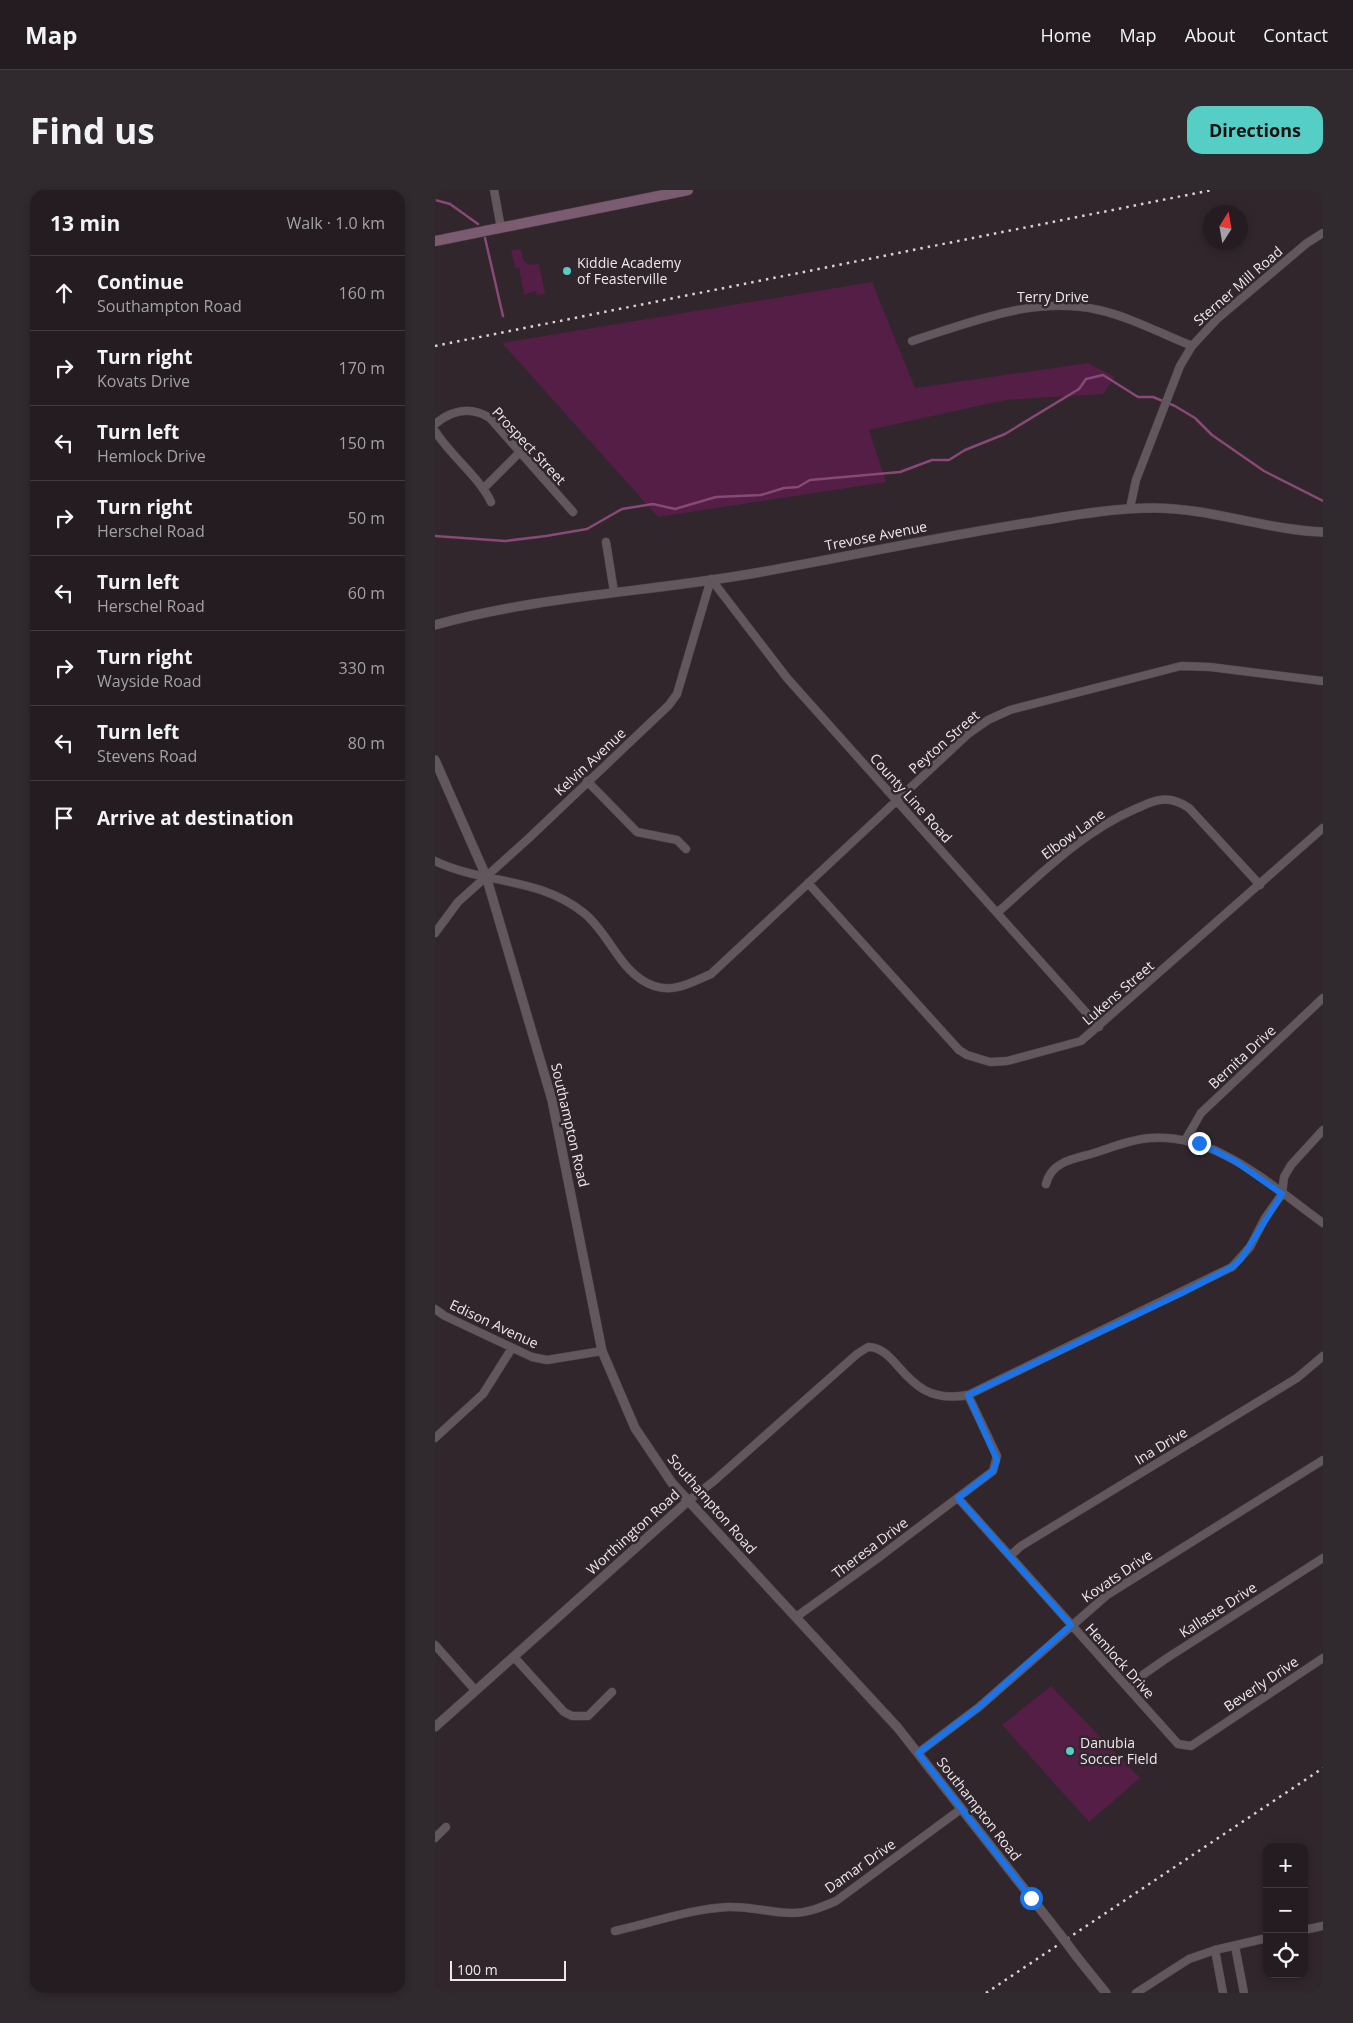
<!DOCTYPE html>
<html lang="en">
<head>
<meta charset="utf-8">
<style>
	body { margin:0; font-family:"Open Sans",sans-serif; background:#30292e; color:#f1f3f6 }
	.controls { position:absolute; right:15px; bottom:15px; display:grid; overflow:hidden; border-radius:10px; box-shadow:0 2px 8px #0003 }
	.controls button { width:45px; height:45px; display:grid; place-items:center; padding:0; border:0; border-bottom:1px solid #413a3f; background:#241c21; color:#f1f3f6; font:25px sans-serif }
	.compass { position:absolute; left:768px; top:15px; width:45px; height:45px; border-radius:50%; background:#241c21; box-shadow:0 2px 8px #0003; rotate:11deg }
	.scale { position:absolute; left:15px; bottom:12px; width:116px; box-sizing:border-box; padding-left:5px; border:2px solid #ede7eb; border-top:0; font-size:14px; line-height:18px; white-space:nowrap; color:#ede7eb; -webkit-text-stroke:4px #30262c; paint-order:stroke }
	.stop { position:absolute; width:15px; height:15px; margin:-11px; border:4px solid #1a73e8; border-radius:50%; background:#fff }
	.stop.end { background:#1a73e8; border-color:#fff; box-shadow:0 1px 5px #0008 }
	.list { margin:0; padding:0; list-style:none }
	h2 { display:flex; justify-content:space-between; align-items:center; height:65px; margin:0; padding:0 20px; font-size:21px }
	h2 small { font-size:16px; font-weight:400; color:#a3a1a5 }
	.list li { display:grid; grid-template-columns:32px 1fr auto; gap:15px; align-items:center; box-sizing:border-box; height:75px; padding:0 20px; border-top:1px solid #413a3f }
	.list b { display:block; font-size:19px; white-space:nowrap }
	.list p { margin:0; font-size:16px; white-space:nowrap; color:#a3a1a5 }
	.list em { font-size:16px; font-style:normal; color:#a3a1a5 }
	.icon { flex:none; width:28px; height:28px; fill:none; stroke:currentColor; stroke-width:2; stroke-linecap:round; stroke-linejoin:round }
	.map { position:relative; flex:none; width:888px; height:1803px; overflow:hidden; border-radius:15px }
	header { display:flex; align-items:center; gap:30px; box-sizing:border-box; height:70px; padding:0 25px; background:#241c21; border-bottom:1px solid #413a3f }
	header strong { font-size:24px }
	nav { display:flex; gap:28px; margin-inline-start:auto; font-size:18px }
	.intro { display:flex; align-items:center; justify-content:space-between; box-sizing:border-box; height:120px; padding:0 30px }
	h1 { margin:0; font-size:35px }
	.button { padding:12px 22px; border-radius:15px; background:#55cec5; color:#111; font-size:18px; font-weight:700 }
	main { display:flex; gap:30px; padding:0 30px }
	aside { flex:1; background:#241c21; border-radius:15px; box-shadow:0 2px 8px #0003 }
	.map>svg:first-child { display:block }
	.green { fill:#541e46 }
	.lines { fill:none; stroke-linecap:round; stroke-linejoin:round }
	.stream { stroke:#884976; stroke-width:2.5 }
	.minor-casing { stroke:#4b4348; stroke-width:9 }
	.tertiary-casing { stroke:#4b4348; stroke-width:10 }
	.secondary-casing { stroke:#4b4348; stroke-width:11 }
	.minor { stroke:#61575d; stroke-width:8 }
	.tertiary { stroke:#61575d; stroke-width:9 }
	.secondary { stroke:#7a5b70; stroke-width:10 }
	.rail { stroke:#d8d1d6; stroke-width:2.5; stroke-dasharray:2.5 5; stroke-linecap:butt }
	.tertiary-bridge-casing { stroke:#4b4348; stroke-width:10; stroke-linecap:butt }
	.tertiary-bridge { stroke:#61575d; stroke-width:9 }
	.route { stroke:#1a73e8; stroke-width:6 }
	.poi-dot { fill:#55cec5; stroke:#30262c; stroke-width:2 }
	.labels { text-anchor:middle; stroke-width:5; stroke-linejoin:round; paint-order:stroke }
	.poi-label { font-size:14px; fill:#ede7eb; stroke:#30262c; text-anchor:start }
	.street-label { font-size:14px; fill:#ede7eb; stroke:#30262c }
</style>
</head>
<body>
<header>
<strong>Map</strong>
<nav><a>Home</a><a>Map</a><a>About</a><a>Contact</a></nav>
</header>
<div class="intro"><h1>Find us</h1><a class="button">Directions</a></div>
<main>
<aside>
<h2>13 min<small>Walk · 1.0 km</small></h2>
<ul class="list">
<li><svg class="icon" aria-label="ahead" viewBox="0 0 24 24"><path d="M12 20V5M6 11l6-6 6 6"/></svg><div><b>Continue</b><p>Southampton Road</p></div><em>160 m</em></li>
<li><svg class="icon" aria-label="right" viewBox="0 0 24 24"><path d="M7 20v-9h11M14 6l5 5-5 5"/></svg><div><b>Turn right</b><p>Kovats Drive</p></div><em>170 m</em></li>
<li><svg class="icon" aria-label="left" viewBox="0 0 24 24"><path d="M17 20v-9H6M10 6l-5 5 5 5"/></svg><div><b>Turn left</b><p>Hemlock Drive</p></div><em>150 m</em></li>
<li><svg class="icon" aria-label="right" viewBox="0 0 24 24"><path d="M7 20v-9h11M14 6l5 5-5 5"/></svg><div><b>Turn right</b><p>Herschel Road</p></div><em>50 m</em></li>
<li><svg class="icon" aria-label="left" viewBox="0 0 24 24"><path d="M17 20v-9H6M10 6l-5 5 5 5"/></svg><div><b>Turn left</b><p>Herschel Road</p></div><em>60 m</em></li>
<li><svg class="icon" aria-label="right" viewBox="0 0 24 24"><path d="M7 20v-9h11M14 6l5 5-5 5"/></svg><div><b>Turn right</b><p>Wayside Road</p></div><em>330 m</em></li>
<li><svg class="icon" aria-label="left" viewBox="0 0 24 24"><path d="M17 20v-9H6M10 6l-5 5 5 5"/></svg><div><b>Turn left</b><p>Stevens Road</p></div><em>80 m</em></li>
<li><svg class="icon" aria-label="arrive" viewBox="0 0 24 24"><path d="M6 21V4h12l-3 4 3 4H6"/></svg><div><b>Arrive at destination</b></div></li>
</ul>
</aside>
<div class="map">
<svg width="888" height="1803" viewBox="0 0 888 1803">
	<rect width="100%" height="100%" fill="#30262c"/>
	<!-- green -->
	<path class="green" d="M86,59C88,73 90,76 104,74L110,104L102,105L101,101L89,105L84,78H80L76,60Z
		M437,92L480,198L653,173L680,187L668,204L570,210L434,240L451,292L223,327L67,153Z
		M616,1496L705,1588L654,1632L567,1535Z"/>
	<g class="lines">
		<!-- stream -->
		<path class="stream" d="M0,10L15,14L43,34
			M50,48L68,126
			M0,346L70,351L111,346L152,339L187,319L218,314L240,319L281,307L326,305L349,298L363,297L375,290L465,282L497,270H514L530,260L570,244L644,199L651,189L668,185L703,207H718L740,216L760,228L777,245L829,281L888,311"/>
		<defs>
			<path id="minor" d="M59,0L66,38
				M477,151C537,132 600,105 664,120C695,127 727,144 757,156
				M0,234C17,220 36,216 55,228L138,322
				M0,241C15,265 45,288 56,312
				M48,299L85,262
				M695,318L701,290L745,176L757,156L782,129L872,53L888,43
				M171,352L179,402
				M276,389L352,488L664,837
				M152,591L202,642L242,650L251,659
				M0,671C51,695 102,686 149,723C176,745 185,784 219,796C240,803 257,792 276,784L533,544L553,530L575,520L746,476L775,477L888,491
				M373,693L524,860L532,865L555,872L572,871L646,851L888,638
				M563,722C605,685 647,642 700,619C708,616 716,611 725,610C736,608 745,612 754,618L825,695
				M0,743L23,712L94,648L234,515L242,504L276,389
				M751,949L766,923L888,808
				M611,994C616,972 638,969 656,964C673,959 688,952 707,949C778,939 835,995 888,1033
				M0,1119L10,1126L97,1167L112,1170L167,1161
				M0,1248L48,1204L77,1158
				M523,1308L743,1554L756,1556L888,1468
				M253,1311L279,1291L422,1164L433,1157C466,1157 469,1217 533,1205L797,1077L815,1057L830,1028L847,1004L849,987L856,975L888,940
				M575,1366L586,1356L862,1188L888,1166
				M361,1427L443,1368L558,1281L562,1266L533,1205
				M0,1455L40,1500
				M79,1467L129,1522L137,1526H153L177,1502
				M695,1499L709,1484L732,1468L888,1368
				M483,1563L544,1517L672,1405L888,1270
				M0,1648L11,1637
				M869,1740L888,1736
				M180,1741C217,1733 255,1719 293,1717C315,1716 336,1723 357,1723C373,1723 387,1717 401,1711L526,1619
				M800,1756L809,1803
				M780,1760L788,1803
				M701,1803L754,1769L780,1760L832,1748"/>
			<path id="tertiary" d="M0,435C106,405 218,402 326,382C415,366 503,347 592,333C634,326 676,318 718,318C776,318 831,340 888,342
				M0,570L51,686L117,910L167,1161L200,1238L237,1293L463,1538L624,1743
				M0,1537L253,1311
				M642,1767L671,1803"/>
			<path id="secondary" d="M0,51L253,0"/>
		</defs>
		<!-- minor casing -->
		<use href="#minor" class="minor-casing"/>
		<!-- tertiary casing -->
		<use href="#tertiary" class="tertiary-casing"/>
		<!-- secondary casing -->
		<use href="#secondary" class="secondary-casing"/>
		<!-- minor -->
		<use href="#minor" class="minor"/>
		<!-- tertiary -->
		<use href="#tertiary" class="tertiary"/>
		<!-- secondary -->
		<use href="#secondary" class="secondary"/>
		<!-- rail -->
		<path class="rail" d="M0,156L777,0
			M551,1803L888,1578"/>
		<defs>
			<path id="tertiary-bridge" d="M624,1743L642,1767"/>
		</defs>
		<!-- tertiary-bridge casing -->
		<use href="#tertiary-bridge" class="tertiary-bridge-casing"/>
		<!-- tertiary-bridge -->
		<use href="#tertiary-bridge" class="tertiary-bridge"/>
	</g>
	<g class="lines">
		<!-- route -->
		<path class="route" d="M596,1708L483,1563L544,1517L636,1435L523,1308L558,1281L562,1270L533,1205L747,1103L797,1077L806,1069L847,1004L800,971L764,953"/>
	</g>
	<!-- markers -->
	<g class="poi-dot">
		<circle cx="132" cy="81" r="5"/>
		<circle cx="635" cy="1561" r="5"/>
	</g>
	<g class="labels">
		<!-- poi labels -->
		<g class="poi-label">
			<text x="142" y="78">Kiddie Academy<tspan x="142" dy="16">of Feasterville</tspan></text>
			<text x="645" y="1558">Danubia<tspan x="645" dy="16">Soccer Field</tspan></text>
		</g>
		<!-- street labels -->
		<g class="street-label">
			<text transform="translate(803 96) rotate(-41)" y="5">Sterner Mill Road</text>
			<text x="618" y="112">Terry Drive</text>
			<text transform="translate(94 256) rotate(47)" y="5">Prospect Street</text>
			<text transform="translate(441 346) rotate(-11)" y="5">Trevose Avenue</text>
			<text transform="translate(509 552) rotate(-41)" y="5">Peyton Street</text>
			<text transform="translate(155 572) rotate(-43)" y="5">Kelvin Avenue</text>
			<text transform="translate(476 608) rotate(48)" y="5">County Line Road</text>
			<text transform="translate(638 644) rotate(-36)" y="5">Elbow Lane</text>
			<text transform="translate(683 803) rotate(-41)" y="5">Lukens Street</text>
			<text transform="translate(807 867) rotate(-43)" y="5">Bernita Drive</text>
			<text transform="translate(135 935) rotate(77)" y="5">Southampton Road</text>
			<text transform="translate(59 1134) rotate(25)" y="5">Edison Avenue</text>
			<text transform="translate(726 1256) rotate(-31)" y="5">Ina Drive</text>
			<text transform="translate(277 1314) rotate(49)" y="5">Southampton Road</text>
			<text transform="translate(198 1342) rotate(-42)" y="5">Worthington Road</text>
			<text transform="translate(435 1358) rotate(-37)" y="5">Theresa Drive</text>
			<text transform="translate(682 1386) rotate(-34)" y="5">Kovats Drive</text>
			<text transform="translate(783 1420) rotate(-33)" y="5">Kallaste Drive</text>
			<text transform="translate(685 1471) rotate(48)" y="5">Hemlock Drive</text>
			<text transform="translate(826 1494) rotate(-34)" y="5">Beverly Drive</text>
			<text transform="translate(544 1619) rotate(52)" y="5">Southampton Road</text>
			<text transform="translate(425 1676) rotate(-35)" y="5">Damar Drive</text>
		</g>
	</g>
</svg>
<div class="controls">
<button>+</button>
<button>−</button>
<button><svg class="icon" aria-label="locate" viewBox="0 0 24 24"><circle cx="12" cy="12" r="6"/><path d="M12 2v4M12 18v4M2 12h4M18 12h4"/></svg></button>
</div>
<svg class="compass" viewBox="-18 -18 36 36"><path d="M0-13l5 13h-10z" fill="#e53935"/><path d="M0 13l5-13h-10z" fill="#a3a1a5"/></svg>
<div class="scale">100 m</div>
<div class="stop" style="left:596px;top:1708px"></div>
<div class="stop end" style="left:764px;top:953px"></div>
</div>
</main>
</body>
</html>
